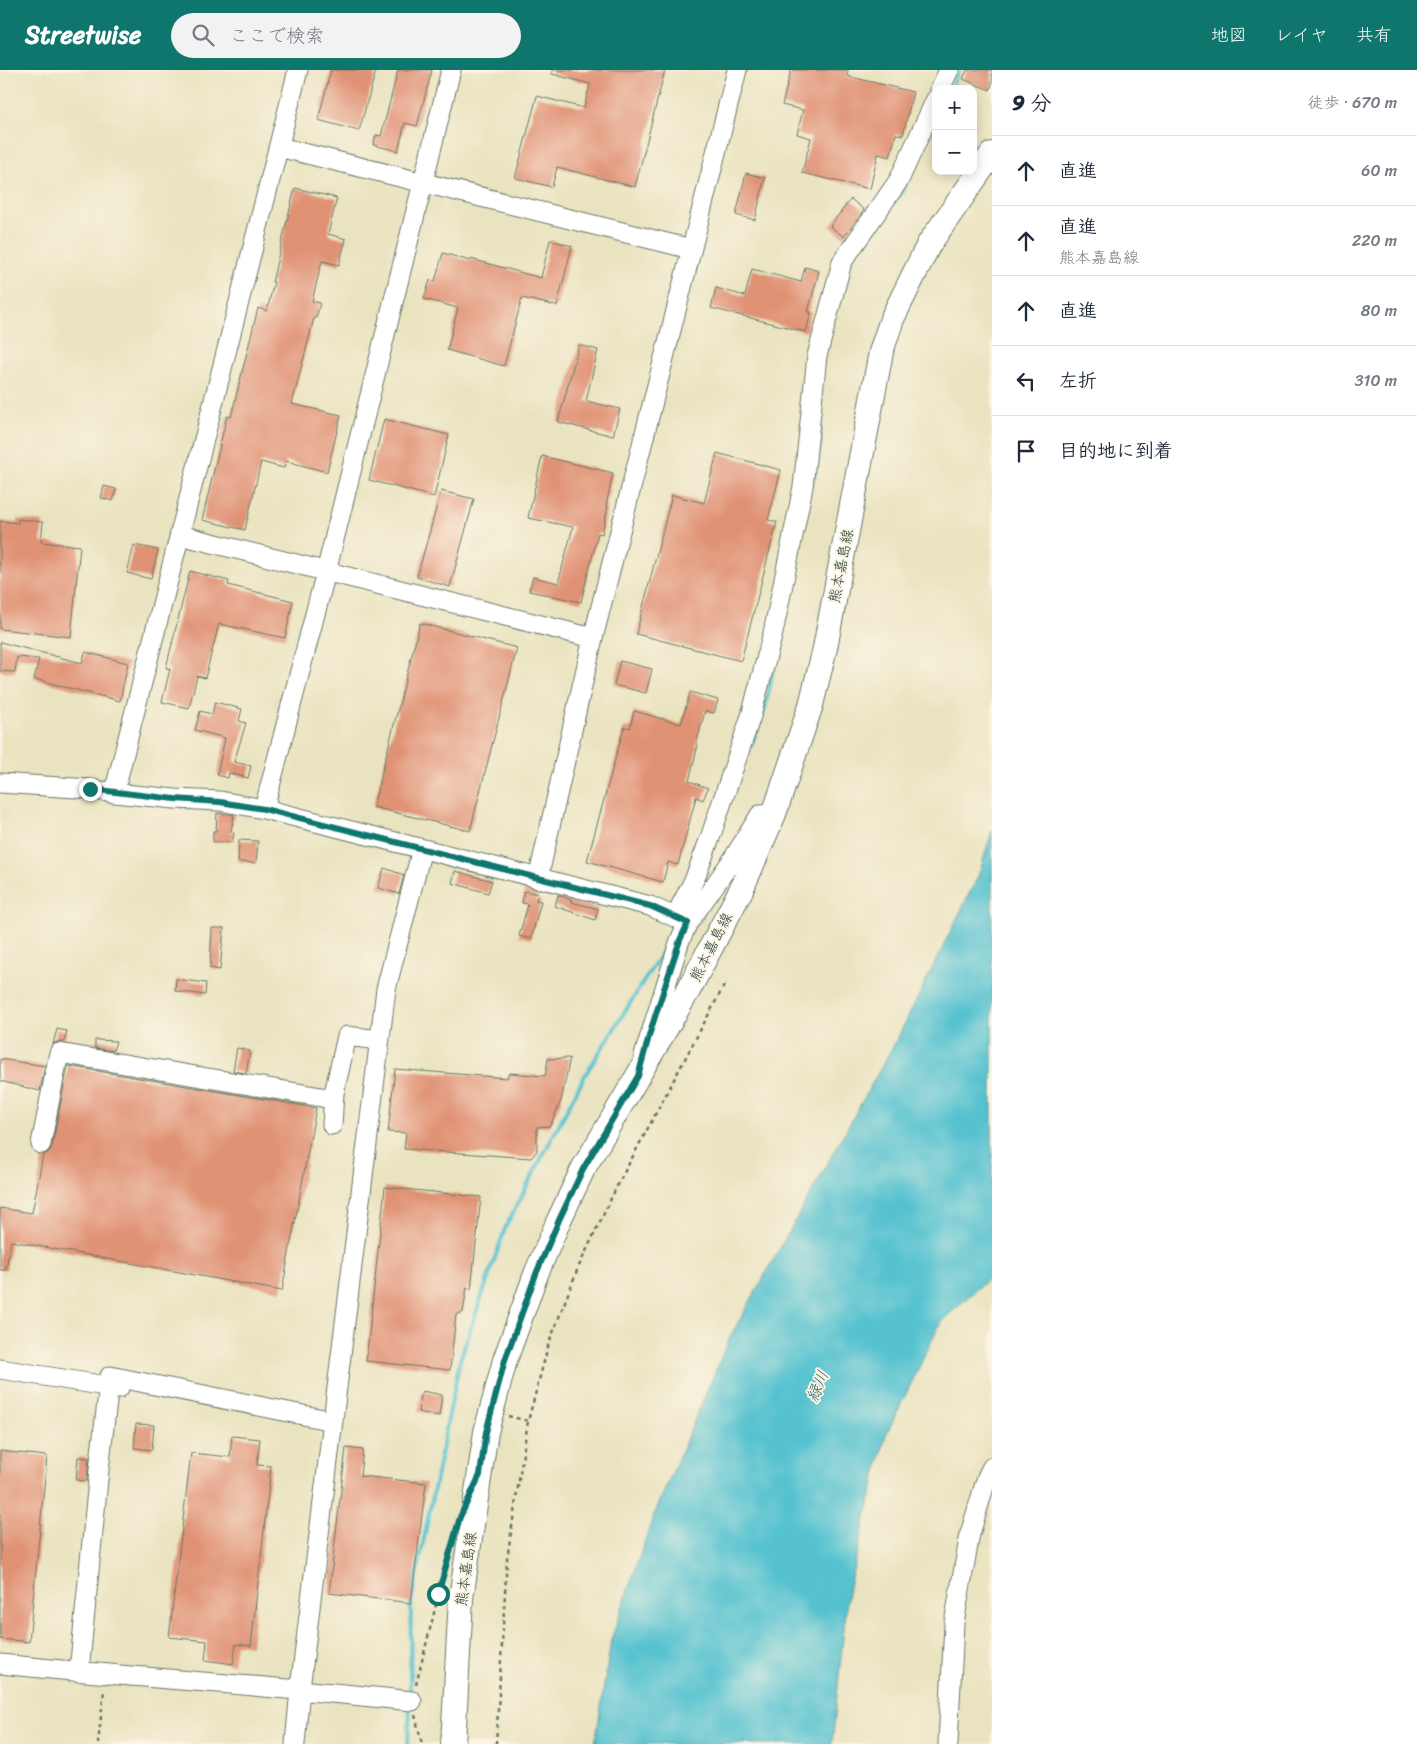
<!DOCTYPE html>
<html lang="ja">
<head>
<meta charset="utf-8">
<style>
	body { margin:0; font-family:Sriracha,"Klee One",sans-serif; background:#f2f2f3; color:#1f2937 }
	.controls { position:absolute; right:15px; top:15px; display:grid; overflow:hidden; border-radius:10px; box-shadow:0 2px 12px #0003 }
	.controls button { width:45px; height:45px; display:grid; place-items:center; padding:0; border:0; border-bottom:1px solid #e0e1e3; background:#fff; color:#1f2937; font:25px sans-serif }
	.stop { position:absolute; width:15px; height:15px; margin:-11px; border:4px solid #0f766e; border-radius:50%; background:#fff }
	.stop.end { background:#0f766e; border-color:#fff; box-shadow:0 1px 5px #0008 }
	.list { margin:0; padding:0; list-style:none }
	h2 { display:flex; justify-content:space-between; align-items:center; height:65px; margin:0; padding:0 20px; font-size:21px }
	h2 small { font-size:16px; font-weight:400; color:#747a83 }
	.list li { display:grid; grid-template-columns:32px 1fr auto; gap:15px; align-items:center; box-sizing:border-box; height:70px; padding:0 20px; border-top:1px solid #e0e1e3 }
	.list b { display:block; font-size:19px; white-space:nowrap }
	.list p { margin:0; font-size:16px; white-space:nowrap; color:#747a83 }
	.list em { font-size:16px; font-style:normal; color:#747a83 }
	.icon { flex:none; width:28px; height:28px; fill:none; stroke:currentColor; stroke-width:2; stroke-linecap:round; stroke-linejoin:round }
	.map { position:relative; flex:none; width:992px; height:1674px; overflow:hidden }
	header { display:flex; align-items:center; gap:30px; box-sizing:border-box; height:70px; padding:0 25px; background:#0f766e; color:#fff }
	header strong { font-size:24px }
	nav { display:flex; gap:28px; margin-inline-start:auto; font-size:18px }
	.search { width:350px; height:45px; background:#f2f2f3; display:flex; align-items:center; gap:12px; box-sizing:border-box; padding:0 18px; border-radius:28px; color:#747a83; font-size:19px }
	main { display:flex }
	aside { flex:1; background:#fff }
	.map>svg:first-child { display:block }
	.water { fill:#56c2d0; stroke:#3a8082 }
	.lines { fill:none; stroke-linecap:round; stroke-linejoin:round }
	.stream { stroke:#56c2d0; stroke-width:4 }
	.building { fill:#e09275 }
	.minor-casing { stroke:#667765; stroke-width:21 }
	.major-casing { stroke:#667765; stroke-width:26 }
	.path { stroke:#667765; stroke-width:2.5; stroke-dasharray:4 4; stroke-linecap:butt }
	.minor { stroke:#fff; stroke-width:19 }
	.major { stroke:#fff; stroke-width:24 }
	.route { stroke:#0f766e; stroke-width:6 }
	.labels { text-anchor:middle; stroke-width:4; stroke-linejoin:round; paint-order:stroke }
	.street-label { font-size:15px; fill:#1f3d34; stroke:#fcf5e5 }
	.water-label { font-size:16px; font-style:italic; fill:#2d5e5b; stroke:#fcf5e5 }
</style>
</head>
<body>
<header>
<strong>Streetwise</strong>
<div class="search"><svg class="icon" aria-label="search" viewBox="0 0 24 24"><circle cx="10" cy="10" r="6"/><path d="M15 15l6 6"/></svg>ここで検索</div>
<nav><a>地図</a><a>レイヤ</a><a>共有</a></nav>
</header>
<main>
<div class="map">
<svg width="992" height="1674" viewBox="0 0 992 1674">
	<rect width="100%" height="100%" fill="#fcf5e5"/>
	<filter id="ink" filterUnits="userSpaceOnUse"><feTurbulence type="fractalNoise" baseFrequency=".02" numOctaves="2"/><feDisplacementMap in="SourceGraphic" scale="10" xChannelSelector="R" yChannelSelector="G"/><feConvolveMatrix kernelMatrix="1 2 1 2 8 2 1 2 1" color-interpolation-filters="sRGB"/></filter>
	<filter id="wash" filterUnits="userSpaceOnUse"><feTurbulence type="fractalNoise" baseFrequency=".0096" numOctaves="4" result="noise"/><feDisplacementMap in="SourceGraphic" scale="20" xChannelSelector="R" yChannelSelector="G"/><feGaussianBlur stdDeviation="1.12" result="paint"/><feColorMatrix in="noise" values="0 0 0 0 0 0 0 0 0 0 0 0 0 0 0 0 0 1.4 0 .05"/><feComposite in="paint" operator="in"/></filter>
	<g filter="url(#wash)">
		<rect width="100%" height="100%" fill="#eae3c0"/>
		<!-- water -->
		<path class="water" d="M992,760V1205L941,1252L886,1365L848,1521L832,1674H595L611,1570L652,1450L729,1269L897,969L979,804Z"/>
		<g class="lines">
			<!-- stream -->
			<path class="stream" d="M951,19L959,0
				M895,131L903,122L906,114
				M812,413L821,372L820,344
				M751,676L765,638L776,586
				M410,1625L411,1533L460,1290L506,1156L584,1007L672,866
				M408,1674L410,1637"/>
		</g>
		<g id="blocks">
			<!-- building -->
			<path class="building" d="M331,0H376L359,61L318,50Z
				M398,0H432L417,56L405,53L398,81L373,75L376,65L381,66Z
				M552,0H665L635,117L557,97L552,117L515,108L537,26L584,38L590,14L552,4Z
				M791,0H848L847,6L913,22L903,65L896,64L890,87L878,84L870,119L802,103L811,68L797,64L803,40L782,35Z
				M967,0H992V14L990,20L963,9Z
				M746,103L765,108L755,150L736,145Z
				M295,118L337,128L328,164L346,169L339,195L322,191L312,231L320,233L316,248H314L292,334L341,345L327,402L286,391L284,398L261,392L245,460L202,450L227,346L231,347L258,238L267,241L274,212H272Z
				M851,129L864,140L844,167L830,156Z
				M550,170L572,176L557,236L522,228L504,296L447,280L458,238L424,229L430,210L435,211L443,183L470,191L471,189L541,208Z
				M805,197L819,201L808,242H811L806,262L711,238L716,218L745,226L752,199L801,212Z
				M579,275L598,280L586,331L620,339L613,366L558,352Z
				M384,349L449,365L434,427L369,410Z
				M717,383L781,400L768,450L777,452L741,591L636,564L672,425L704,433Z
				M542,386L613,403L606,436H608L602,464L598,463L581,532L529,521L533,507L558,513L573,457L528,448Z
				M104,416L116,419L113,431L101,428Z
				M441,421L474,429L450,517L417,507Z
				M18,449L43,452L41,472L80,476L71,567L0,559V451L18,453Z
				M134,475L158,480L151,509L127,503Z
				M190,501L229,511L228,515L293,531L285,568L219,554L205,608L197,606L189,638L162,632L170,599L166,598Z
				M420,553L517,578L470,761L373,737Z
				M0,572L82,593L85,582L128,593L120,631L34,609L39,589L17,587L15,602L0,601Z
				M620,591L652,599L646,623L614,615Z
				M690,622L718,630L714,643L705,641L696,675H698L689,711L708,718L703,730L696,727L678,795L668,792L663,812L587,791L624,657L630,658L634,641L681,654Z
				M215,632L242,639L239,651L246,653L234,692L251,696L248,708L229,703L228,708L217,705L225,668L195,660L200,641L212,644Z
				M217,743L234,745L231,762L234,763L232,772H213V761H216Z
				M239,770L258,771L256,793L238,792Z
				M384,798L404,805L399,824L378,818Z
				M455,801L492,811L488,823L452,813Z
				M524,821L538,824L536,830L541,831L531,869L519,866L528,834L522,833Z
				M558,825L572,830L571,832L598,839L595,850L555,836Z
				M212,858H224L220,900L210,898Z
				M176,909L206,913L205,925L175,921Z
				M57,959L67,961L64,972H56L53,974Z
				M95,970L116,971L113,981L95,978Z
				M237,978L250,981L246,1003L233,1001Z
				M570,988L561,1031L550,1056L537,1057V1081L531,1088L404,1079L406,1063L388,1062L395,999L507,1008L509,1003L545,1006L548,989Z
				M0,989L45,996L40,1021L0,1011Z
				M68,996L316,1038L282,1221L11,1171L6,1200H0V1138L32,1143L43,1085L49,1082L52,1076Z
				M385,1117L481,1127L471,1220L467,1217L463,1242L456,1245L450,1300L366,1291Z
				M422,1321L442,1325L439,1346L418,1342Z
				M136,1354L154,1355L152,1380L134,1378Z
				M232,1366L260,1369L257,1395L271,1396L251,1576L236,1574L233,1594L205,1590L207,1571L169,1567L191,1383L230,1387Z
				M346,1378L363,1380L360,1406L426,1413L411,1533L329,1523Z
				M0,1381L47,1386L29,1572L0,1569Z
				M78,1387L89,1388L87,1411L76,1410Z"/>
		</g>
	</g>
	<g filter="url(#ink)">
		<use href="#blocks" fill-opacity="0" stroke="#667765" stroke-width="1"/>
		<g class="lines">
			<defs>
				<path id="minor" d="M940,19L949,0
					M279,77L691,179
					M180,465L593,568
					M0,713L90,719L114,723L175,729L220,731L264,739L650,836L688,853
					M114,723L298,0
					M264,739L326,502L451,0
					M538,809L593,568L737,0
					M675,847L695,808L710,768L751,646L773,563L803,417L817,286L842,192L899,110L936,29
					M644,985L680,870L688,853L733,789L760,745L774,744
					M332,1055L334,1023L347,966L379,970
					M41,1074L59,983L333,1029
					M0,1299L119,1318
					M0,1594C137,1608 275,1616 412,1631
					M79,1602L99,1400L110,1306L333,1351
					M295,1674L300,1619L386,919L422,779
					M948,1674L954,1553L970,1464L987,1407L992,1397"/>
				<path id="major" d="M453,1674L461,1528L486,1362L505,1290L536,1204L559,1150L583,1099L689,919L741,820L774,744L811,635L825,578L881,282L892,249L929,174L992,84"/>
			</defs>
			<!-- minor casing -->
			<use href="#minor" class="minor-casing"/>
			<!-- major casing -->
			<use href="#major" class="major-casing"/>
			<!-- path -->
			<path class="path" d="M508,1346L528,1351
				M416,1615L446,1495
				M415,1645L422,1674
				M98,1674L104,1620
				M496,1674L507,1489L528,1351L549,1273L578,1198L617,1116L726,912"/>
			<!-- minor -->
			<use href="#minor" class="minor"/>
			<!-- major -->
			<use href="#major" class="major"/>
		</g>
	</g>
	<g class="lines" filter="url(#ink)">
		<!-- route -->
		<path class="route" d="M90,719L175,729L220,732L264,739L650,836L688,853L680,870L651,959L638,1006L583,1099L559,1150L536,1204L505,1290L486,1362L480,1405L460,1447L438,1524"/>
	</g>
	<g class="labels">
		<!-- street labels -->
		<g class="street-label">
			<text transform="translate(841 496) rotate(-79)" y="5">熊本嘉島線</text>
			<text transform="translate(711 877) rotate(-63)" y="5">熊本嘉島線</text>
			<text transform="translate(466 1499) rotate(-82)" y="5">熊本嘉島線</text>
		</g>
		<!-- water labels -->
		<g class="water-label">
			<text transform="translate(817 1316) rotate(-67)" y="6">緑川</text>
		</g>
	</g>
</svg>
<div class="controls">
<button>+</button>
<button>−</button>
</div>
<div class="stop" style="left:438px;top:1524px"></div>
<div class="stop end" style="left:90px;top:719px"></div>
</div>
<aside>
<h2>9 分<small>徒歩 · 670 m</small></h2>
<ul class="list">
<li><svg class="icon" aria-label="ahead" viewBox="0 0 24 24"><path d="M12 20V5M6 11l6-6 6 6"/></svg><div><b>直進</b></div><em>60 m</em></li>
<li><svg class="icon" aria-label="ahead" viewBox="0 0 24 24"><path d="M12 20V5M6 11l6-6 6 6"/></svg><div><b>直進</b><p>熊本嘉島線</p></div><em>220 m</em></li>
<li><svg class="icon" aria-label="ahead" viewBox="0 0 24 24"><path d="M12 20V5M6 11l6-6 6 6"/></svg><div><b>直進</b></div><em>80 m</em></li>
<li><svg class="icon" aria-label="left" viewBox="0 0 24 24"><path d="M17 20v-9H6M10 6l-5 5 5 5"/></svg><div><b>左折</b></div><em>310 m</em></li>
<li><svg class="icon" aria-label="arrive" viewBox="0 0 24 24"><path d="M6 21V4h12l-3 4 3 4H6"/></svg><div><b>目的地に到着</b></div></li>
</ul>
</aside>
</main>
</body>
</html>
